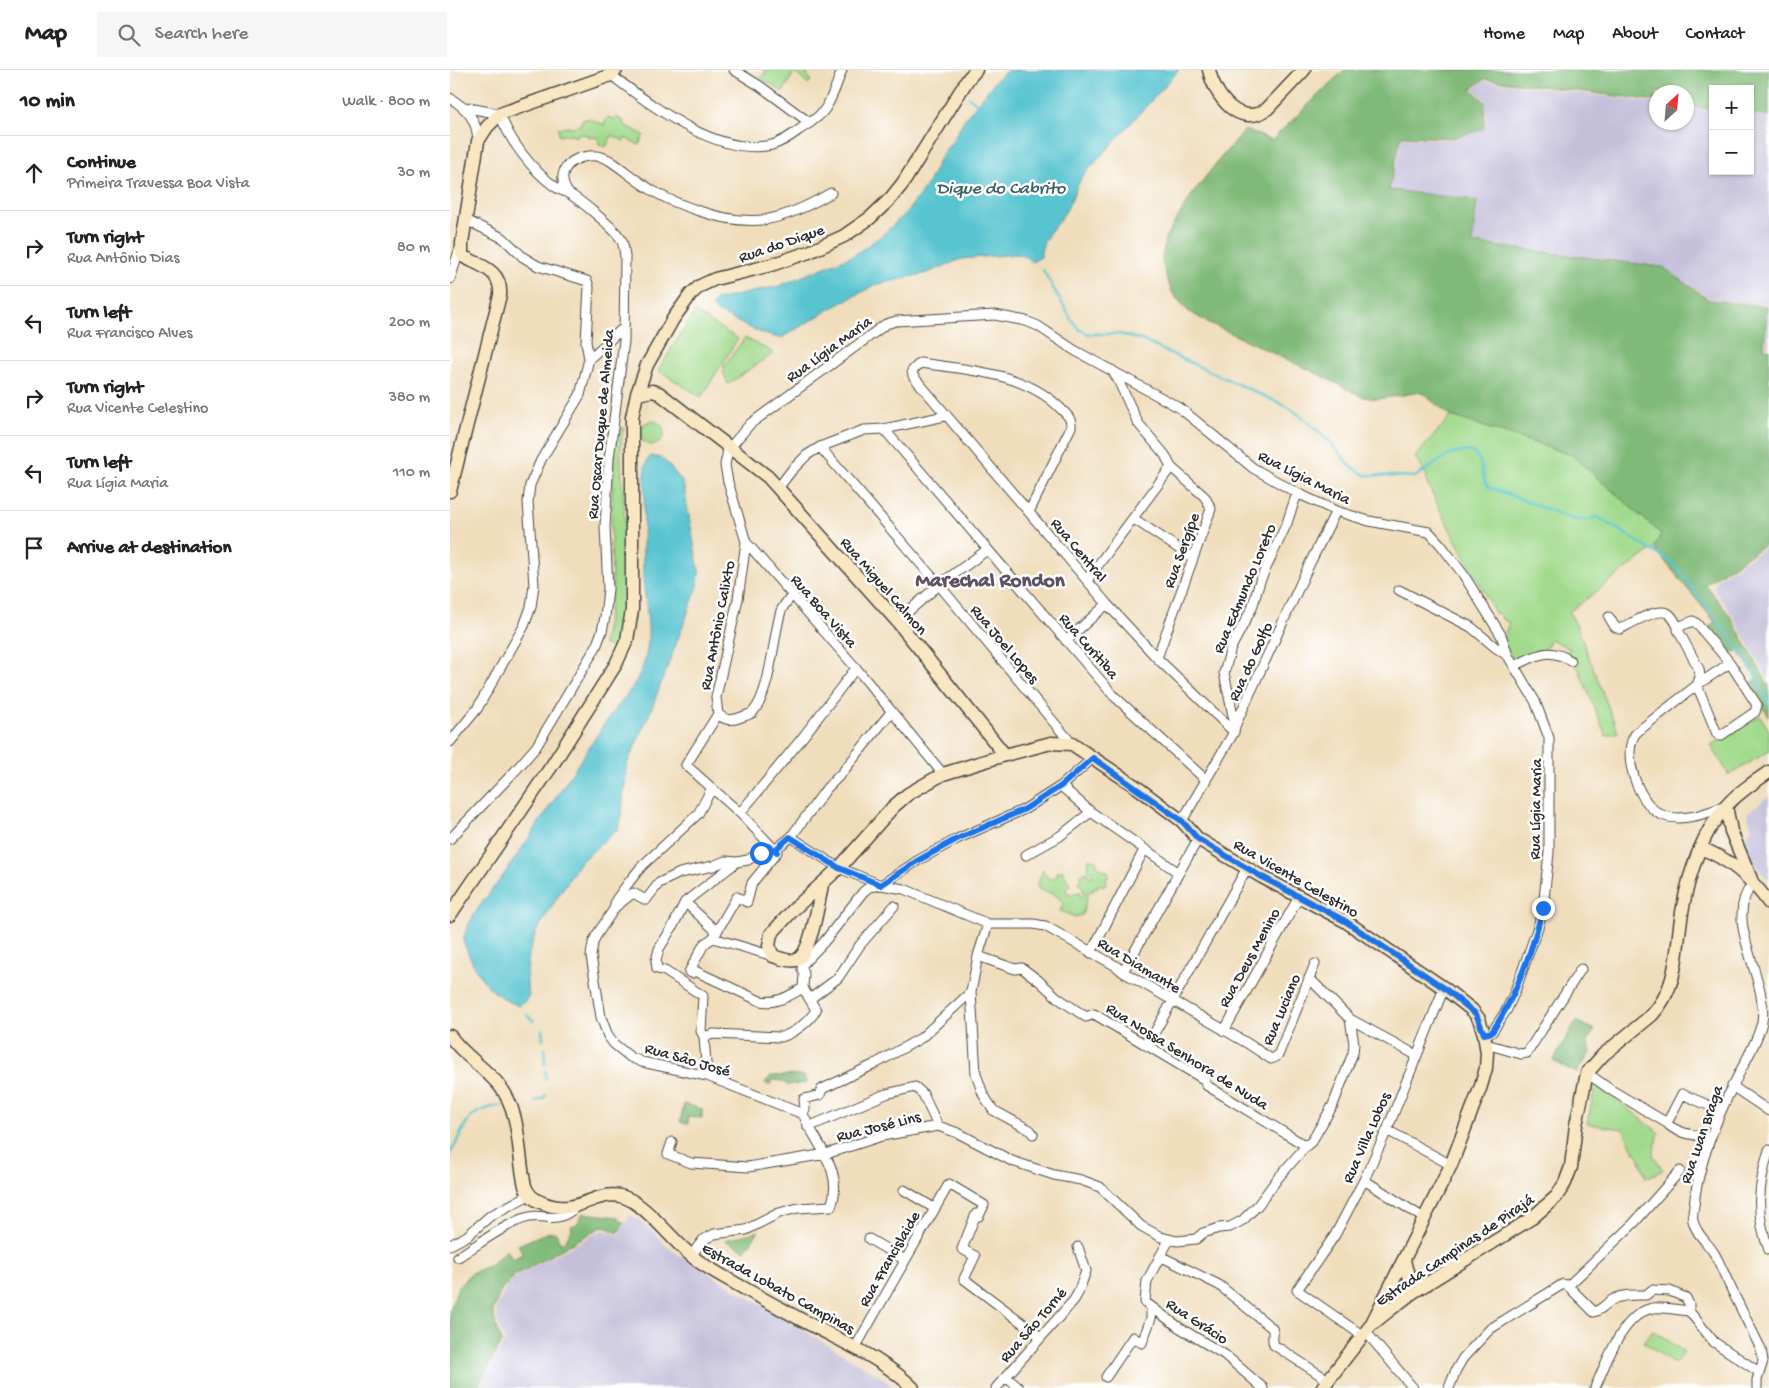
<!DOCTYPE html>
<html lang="en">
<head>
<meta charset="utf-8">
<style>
	body { margin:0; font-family:"Gochi Hand",sans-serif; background:#f6f6f6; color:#222 }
	.controls { position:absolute; right:15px; top:15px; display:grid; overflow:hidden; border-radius:0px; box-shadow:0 1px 4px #0004 }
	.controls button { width:45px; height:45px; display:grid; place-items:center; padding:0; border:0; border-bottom:1px solid #e0e0e0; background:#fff; color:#222; font:25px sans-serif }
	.compass { position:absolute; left:1199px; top:15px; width:45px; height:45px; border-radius:50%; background:#fff; box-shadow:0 1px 4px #0004; rotate:26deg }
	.stop { position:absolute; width:15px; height:15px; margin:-11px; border:4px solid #1a73e8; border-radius:50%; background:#fff }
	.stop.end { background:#1a73e8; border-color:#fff; box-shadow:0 1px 5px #0008 }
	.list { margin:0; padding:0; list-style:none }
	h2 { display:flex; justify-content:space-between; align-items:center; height:65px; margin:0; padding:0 20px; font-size:21px }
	h2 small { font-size:16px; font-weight:400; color:#767676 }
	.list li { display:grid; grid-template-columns:32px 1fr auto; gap:15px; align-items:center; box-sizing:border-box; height:75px; padding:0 20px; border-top:1px solid #e0e0e0 }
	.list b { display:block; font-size:19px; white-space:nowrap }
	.list p { margin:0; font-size:16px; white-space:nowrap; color:#767676 }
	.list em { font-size:16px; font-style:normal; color:#767676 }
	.icon { flex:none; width:28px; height:28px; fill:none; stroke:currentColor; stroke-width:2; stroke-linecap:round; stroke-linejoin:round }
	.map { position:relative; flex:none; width:1319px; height:1318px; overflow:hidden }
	header { display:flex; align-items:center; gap:30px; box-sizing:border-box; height:70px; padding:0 25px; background:#fff; border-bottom:1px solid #e0e0e0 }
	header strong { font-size:24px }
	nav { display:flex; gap:28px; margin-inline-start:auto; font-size:18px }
	.search { width:350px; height:45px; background:#f6f6f6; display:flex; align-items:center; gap:12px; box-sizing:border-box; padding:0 18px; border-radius:0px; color:#767676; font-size:19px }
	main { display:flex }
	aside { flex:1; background:#fff }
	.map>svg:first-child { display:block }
	.industrial { fill:#c5c0da }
	.green { fill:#a1da8c; stroke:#66825c }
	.forest { fill:#80ba78; stroke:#567252 }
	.water { fill:#58c4d0; stroke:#42787e }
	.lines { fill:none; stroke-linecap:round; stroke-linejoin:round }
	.stream { stroke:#58c4d0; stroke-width:2.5 }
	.street-casing { stroke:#494641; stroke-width:11 }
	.secondary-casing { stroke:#494641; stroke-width:15 }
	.street { stroke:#fff; stroke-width:9 }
	.secondary { stroke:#f9e7c3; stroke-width:12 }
	.route { stroke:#1a73e8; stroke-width:6 }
	.labels { text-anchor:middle; stroke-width:5; stroke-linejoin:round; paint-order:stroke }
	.street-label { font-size:16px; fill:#2b2b2b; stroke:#fff }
	.water-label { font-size:18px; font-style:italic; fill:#3b6165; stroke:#fff }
	.district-label { font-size:21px; font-weight:bold; fill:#5e5161; stroke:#fff }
</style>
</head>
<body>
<header>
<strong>Map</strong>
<div class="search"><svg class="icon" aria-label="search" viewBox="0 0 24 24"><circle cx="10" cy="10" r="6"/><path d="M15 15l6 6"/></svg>Search here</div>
<nav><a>Home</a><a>Map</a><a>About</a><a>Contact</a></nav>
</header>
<main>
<aside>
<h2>10 min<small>Walk · 800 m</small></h2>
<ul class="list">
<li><svg class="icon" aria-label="ahead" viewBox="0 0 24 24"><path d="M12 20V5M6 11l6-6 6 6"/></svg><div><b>Continue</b><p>Primeira Travessa Boa Vista</p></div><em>30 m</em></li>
<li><svg class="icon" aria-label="right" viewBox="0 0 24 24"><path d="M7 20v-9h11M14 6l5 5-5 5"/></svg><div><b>Turn right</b><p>Rua Antônio Dias</p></div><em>80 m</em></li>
<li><svg class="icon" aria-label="left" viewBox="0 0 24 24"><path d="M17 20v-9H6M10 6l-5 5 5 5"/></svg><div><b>Turn left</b><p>Rua Francisco Alves</p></div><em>200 m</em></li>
<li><svg class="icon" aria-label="right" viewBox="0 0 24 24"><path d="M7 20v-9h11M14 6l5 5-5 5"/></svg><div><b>Turn right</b><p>Rua Vicente Celestino</p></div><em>380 m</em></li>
<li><svg class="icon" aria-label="left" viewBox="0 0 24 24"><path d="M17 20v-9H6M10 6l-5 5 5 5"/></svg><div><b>Turn left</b><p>Rua Lígia Maria</p></div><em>110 m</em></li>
<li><svg class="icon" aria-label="arrive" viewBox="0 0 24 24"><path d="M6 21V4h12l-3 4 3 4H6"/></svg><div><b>Arrive at destination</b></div></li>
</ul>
</aside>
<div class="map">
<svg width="1319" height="1318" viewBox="0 0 1319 1318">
	<rect width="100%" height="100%" fill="#fff"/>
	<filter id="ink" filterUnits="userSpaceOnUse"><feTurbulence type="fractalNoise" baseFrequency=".02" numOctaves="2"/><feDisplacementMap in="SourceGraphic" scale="10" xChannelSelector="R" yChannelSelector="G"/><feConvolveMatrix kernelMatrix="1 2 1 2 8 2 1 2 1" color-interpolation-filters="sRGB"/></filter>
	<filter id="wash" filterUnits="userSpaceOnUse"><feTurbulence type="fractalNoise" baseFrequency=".0096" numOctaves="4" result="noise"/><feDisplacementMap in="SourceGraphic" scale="20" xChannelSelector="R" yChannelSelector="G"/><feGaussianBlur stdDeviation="1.12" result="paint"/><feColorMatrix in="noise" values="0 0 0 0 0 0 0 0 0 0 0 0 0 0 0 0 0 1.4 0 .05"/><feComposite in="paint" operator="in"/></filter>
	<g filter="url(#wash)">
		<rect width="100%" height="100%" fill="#f0ddbc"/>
		<!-- industrial -->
		<path class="industrial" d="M1035,11L1206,33V52H1236L1237,36L1263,40V101H1300V44L1319,47V277H1316L1318,234L1260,229L1212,196L1022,172L1028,129L940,120L952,68L1000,70L1036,59V31L1023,19Z
			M1319,475V611L1281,543L1264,520L1266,510Z
			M1319,726V810L1296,786L1298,780L1294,770L1302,757L1297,743Z
			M180,1145L192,1151L191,1153L200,1159L218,1178L233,1188L431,1307L444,1318H29L55,1271L48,1254L46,1238L55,1220L68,1205L152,1160L169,1165Z"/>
		<!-- green -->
		<path class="green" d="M314,0H354L361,10L358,14L344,2L333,22L310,7L316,3Z
			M158,47L164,49L166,47L174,51L173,54L194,65L189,75L175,68L174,71L162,65L156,77L149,74L148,68L139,67V65L128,64L127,66H123L122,64L109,66L108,58L129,56L133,49L136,50L137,48L154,55Z
			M245,242L288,269L251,327L208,300Z
			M295,268L324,283L278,314L273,302L275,298L273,297Z
			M1001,346L1122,385L1211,464L1204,478L1119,542L1126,554L1168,662L1156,666L1129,600L1123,592L1116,588L1120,579L1101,569L1095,580L1085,581L1080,587L1069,592L1061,588L1053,568L1059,553L1052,549L1049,543L1046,544L994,448L976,411L977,405L965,387Z
			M190 363a12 12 0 1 1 24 0a12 12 0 1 1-24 0Z
			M174,357C168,379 172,400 173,422C175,444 175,466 175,488C176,520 176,549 167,580L153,574L157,555L162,517L161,458L165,367Z
			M1310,646L1319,660V681L1279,705L1261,675Z
			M641,788L646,790C647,798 652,798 659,802L655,815H648L647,818L644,817L643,821H639L632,845L626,847L610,841L613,834C609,824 598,823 589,819L587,816L593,800L599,809L607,807V802L612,800L620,815L616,819L618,824L631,822L630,826L633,827C636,821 633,817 628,813L631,808L630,805L637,802L640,807L643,806L642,803L638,799L639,789Z
			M1146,1013L1209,1063L1203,1085L1213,1100L1196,1108L1188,1084L1184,1082V1079L1182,1078L1173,1059L1137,1054Z
			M1203,1260L1234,1282L1225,1294L1194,1272Z"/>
		<!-- forest -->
		<path class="forest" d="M894,0H1319V46L1300,43V19H1263V39L1237,35L1236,22H1206V31L1035,9L1021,19L1035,32L1034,59L1002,68L951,66L939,120L1027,130L1022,173L1213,197L1259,230L1317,236L1314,278L1319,279V472L1255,514L1280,546L1319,616V647L1299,614L1307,609L1288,580L1279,585L1259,557L1265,552L1204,478L1211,464L1122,385L1001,346L971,322L928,329L913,327L870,305L759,253L738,241L723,224L718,213L712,191L715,168L743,123L768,91L795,60L822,70Z
			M1126,951L1145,960L1137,971L1141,981L1127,1003L1103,991Z
			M349,1005L354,1006L357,1013L337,1015L332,1011L323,1010L319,1015L315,1013L321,1006Z
			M234,1034L252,1039V1048L238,1047V1054L230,1052Z
			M133,1143L169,1147L168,1149L174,1153L168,1163L153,1156L64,1206L51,1221L43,1240L46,1257L52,1272L27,1318H0V1240L8,1217L21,1203L40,1195L57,1180L62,1189L73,1184L68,1175L96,1163L104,1162L107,1164L109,1172H114L122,1160L121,1156L127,1154Z
			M309,1161L295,1180L275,1170Z"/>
		<!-- water -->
		<path class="water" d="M558,0H729L632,107C626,117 622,129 617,139C608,155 590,168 591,187L582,192L576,187L566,184L511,189L477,203L425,215L380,239L331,268C314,267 283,249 267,242L263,238V233L266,230L329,216L404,185L430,167L456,143L477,115L492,84L502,72L514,50L546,10Z
			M201,386L211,388L217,393L233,413L249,501L248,516L201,640L177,694L171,749L168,759L129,793L86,862L80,879L77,901V918L79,925L77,929L69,936C63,933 56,931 51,927C31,915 21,891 13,871C18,847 38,826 52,807C87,757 120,706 153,656C167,635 187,617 194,593C203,564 195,535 193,506C192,470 195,433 195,396L198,389Z"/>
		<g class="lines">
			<!-- stream -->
			<path class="stream" d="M519,27L526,33
				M593,200L621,249L629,259L638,264H669L691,270L836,336L851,346L879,371L900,396L915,405L965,407L1000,384L1019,381C1036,387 1028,406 1039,417L1125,450H1137L1148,447L1219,491L1226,497C1257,538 1302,586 1319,635
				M77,945L84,951
				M92,960L93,969
				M95,979V995
				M95,1001L96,1009
				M85,1031L93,1029L96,1025
				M0,1084C18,1055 11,1042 52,1035"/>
		</g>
	</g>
	<g filter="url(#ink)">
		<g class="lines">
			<defs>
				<path id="street" d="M284,0L310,16L360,53
					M161,5C203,36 266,87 322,75C332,72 341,66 349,60C358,54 369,48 375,39C383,27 387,13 392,0
					M0,28C17,39 27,49 28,71
					M119,124C98,96 135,77 159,90C173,99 185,110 200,119C215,129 232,135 249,141C304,159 332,151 381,123
					M0,209L10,178
					M139,289L173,258
					M662,300L668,310L688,353L715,385L721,397L755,427L761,439L707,588
					M434,359L664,626L755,709
					M370,377L489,515L622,674
					M328,418L342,400L357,385L370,377L414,360L434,359L495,346
					M579,442L621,357C622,348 616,344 610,338C575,302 517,300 470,293L462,301L463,306L657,534L707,588L784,662
					M684,449L743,488
					M637,510L721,397
					M949,520L1021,557L1045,577L1058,586
					M1159,547L1165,557L1170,559C1180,554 1209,536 1219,544C1223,547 1226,553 1228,557
					M447,551L489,515L537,480
					M1243,551L1246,553L1280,593L1307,635L1305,642L1270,666L1267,664L1247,615L1250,607L1249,599L1228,560V557Z
					M616,571L657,534
					M1064,596C1086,586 1098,576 1121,591
					M268,644L236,695L290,743L325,780
					M268,644L266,627L288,529L296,472
					M268,644C275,650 280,651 289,648C293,646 300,645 303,642C321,622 323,566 331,541C333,536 338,530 342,525
					M785,655L774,603L781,578L802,538L810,511L837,453L847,423
					M0,672L27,639L74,556L81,537L84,515L78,432L80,415L91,390L130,325L139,289L136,272L139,217L137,211L88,196L73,187L53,168L16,150
					M493,704L406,598L296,472L278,412L275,395L278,380L300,354L436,254L446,251L545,245L576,251L588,256L624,280L730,338L803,398L847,423L886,441L919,451L979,462L991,475L1013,504L1051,565L1058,586L1085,631L1099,668V783L1093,838L1088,857L1064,924L1056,941L1042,962L1034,964
					M611,716L641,742L729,803
					M1276,736C1257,743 1232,753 1212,745C1189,736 1169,681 1187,662L1247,615L1280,593
					M290,743L349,672L406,598
					M732,751L784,662L785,656L860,493L886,441
					M341,767L389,798L431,815L454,819L538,854H583L595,856L666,896L673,902L797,973L821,989L826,987L829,983L865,894
					M0,769L65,701L86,677L146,577L152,561L155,547L158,519L155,457L159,389L174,271L175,186C174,181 174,176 172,171C167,160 130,130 118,123C113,121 109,120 104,116C82,100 59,70 50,44L14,37
					M576,785L610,766L641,742
					M1303,813C1271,851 1319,907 1312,952C1307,974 1293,994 1284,1014C1266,1049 1247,1098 1244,1136C1243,1141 1242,1147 1243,1151C1246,1164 1257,1172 1264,1183C1270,1193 1274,1204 1279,1214C1289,1235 1300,1257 1311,1279L1313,1291L1307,1310V1318
					M235,832L267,862
					M164,838L183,823L196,830L209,813L230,803L263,796L275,791L287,792L298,790L319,776L327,782
					M538,854L528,886L521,922L526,1004L533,1024L543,1040L580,1060L583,1064
					M263,868L323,886
					M641,883L694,780
					M528,886L565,899L572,898L588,910L608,928L636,947L644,944L755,1010L756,1015L856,1076
					M352,895L374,872L413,822L419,817L431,815L467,791L507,769L575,739L611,716L643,688
					M673,902L748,769
					M859,908L900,949L966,985
					M353,918C339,926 327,934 310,931L243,900L242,903L239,902L254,874L263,868L287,827L297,832L302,813L327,782V778L341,767L377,718L391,704L441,642
					M360,929L388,908L410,875L444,836
					M774,961L849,827
					M254,967L263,964L331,967C343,964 360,951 366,940L353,918L354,904L352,899L353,891
					M1036,974L1071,984L1077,983L1131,899
					M697,976L797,798
					M1137,1003L1161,1020L1217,1053C1225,1063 1244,1065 1257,1067
					M257,1006L254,967L251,961L253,926L215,901L207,899L206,891L209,879L223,856L235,832L287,792
					M1282,1016L1319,1041
					M353,1044L355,1039L354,1029L370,1025L372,1019L423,995L471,968L521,922
					M1217,1053L1232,1024L1267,1039
					M358,1057L436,1024L465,1017L473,1024L488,1056
					M937,1060L1001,1095
					M222,1072L218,1084L241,1093L298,1097L376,1084L432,1066L488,1056L508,1063L562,1091L604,1105L631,1110L650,1117L691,1156L711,1167L727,1171L746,1169L753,1163L769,1158L780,1157L793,1150L808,1135L828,1108L856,1076L862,1071L883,1035L903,983L904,974L900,949
					M1319,1080C1308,1116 1305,1144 1319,1180
					M914,1110L975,1149
					M454,1120L484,1138
					M419,1169L455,1190
					M719,1170L697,1211L695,1232L730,1258L775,1285L813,1318
					M0,1175L17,1166L40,1146L79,1125
					M241,1186L253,1170L264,1164L296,1160L329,1143L348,1138L381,1136C395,1101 365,1073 353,1044L257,1006L192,992L180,987L164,974L158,966L151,947L141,886L143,873L146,866L164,839L166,830L179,812L192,796L248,744L262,718
					M710,1186L769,1215L822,1258C825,1263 821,1269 824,1275L878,1310
					M8,1187C29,1174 49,1158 72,1149C96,1140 103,1158 127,1136
					M1118,1216L1184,1153L1230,1101
					M1118,1216L1144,1242C1152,1240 1157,1232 1164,1229C1174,1224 1186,1225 1196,1225L1202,1220L1220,1221L1236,1228L1239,1234V1241
					M916,1262L963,1318
					M913,1266L847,1220L885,1165L914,1110L937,1060L994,918
					M405,1278L499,1114L534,1135L529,1146L526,1144L512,1179L525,1186L514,1209L591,1267
					M556,1307L569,1318
					M656,1307L683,1267L692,1273L701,1248V1237
					M546,1318L624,1230L628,1223L636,1201L628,1177
					M999,1318L1006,1300L1013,1288L1040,1259L1113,1214L1118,1216
					M1145,1318C1156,1293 1173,1243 1203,1238C1215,1237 1227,1240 1239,1241L1264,1272L1309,1302"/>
				<path id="secondary" d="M759,0C764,25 789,59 817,39L854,0
					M187,324L202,321L209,323L318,407L447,551L555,685
					M0,421L50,225C52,201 32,196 14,187L12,184V173L28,71L37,57L50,44L161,5L166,0
					M1276,736L1281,761L1301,809
					M1250,778C1278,788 1302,809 1319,833
					M372,815C369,830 361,885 346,890C338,892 330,888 323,886L319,876L321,864L345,838L389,798L443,737L458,724L493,704L555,685L601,673L622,674L688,718L732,751L748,769L812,807L895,851L994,918L1022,940L1029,949L1034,964L1037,983L1036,998L1031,1016L1001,1095L921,1255
					M0,845L103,694L166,594L177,570L182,540V347L187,324L197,295L223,249L241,224L250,216L265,209L321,195L359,182L394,166L420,148L441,128L453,113L518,9L526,0
					M0,966C13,985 34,997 49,1015C72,1043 67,1083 75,1116C78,1125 84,1130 93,1133C127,1147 143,1121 170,1126C194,1130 225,1175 248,1191C261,1200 276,1208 290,1216C319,1232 347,1248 377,1263C407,1279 439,1294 463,1318
					M954,1189C956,1202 960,1216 977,1214
					M872,1318L921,1255L941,1239L962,1223L1082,1148L1106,1127L1115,1113L1121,1097L1126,1055L1137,1003L1153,985L1202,945C1226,919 1226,888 1230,856C1235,816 1249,765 1277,735C1289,722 1304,712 1319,702"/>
			</defs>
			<!-- street casing -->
			<use href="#street" class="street-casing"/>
			<!-- secondary casing -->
			<use href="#secondary" class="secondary-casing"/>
			<!-- street -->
			<use href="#street" class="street"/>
			<!-- secondary -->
			<use href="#secondary" class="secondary"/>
		</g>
	</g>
	<g class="lines" filter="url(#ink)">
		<!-- route -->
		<path class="route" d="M311,783L319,776L327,782V778L340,767L389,798L431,815L467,791L507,769L575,739L611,716L643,688L732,751L748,769L812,807L895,851L994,918L1026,944L1034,964L1042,962C1067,925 1082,881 1093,838"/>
	</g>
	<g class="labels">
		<!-- street labels -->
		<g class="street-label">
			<text transform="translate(331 172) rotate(-19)" y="6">Rua do Dique</text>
			<text transform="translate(378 278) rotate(-36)" y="6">Rua Lígia Maria</text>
			<text transform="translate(149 354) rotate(-85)" y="6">Rua Oscar Duque de Almeida</text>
			<text transform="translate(855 406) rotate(27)" y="6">Rua Lígia Maria</text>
			<text transform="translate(630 479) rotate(50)" y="6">Rua Central</text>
			<text transform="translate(730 480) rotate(-70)" y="6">Rua Sergípe</text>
			<text transform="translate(435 515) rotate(49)" y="6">Rua Miguel Calmon</text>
			<text transform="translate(793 518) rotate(-67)" y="6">Rua Edmundo Loreto</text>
			<text transform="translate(375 540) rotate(49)" y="6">Rua Boa Vista</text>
			<text transform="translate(266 555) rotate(-79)" y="6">Rua Antônio Calixto</text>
			<text transform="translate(556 573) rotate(50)" y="6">Rua Joel Lopes</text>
			<text transform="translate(640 575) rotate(49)" y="6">Rua Curitiba</text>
			<text transform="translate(799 591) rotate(-65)" y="6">Rua do Golfo</text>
			<text transform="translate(1084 739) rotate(-89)" y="6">Rua Lígia Maria</text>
			<text transform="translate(847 807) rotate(30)" y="6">Rua Vicente Celestino</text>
			<text transform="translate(798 887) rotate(-61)" y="6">Rua Deus Menino</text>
			<text transform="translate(690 894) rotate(31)" y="6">Rua Diamante</text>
			<text transform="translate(830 939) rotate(-67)" y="6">Rua Luciano</text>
			<text transform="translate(738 985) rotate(32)" y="6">Rua Nossa Senhora de Nuda</text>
			<text transform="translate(238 988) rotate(16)" y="6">Rua Sâo José</text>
			<text transform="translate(428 1055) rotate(-14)" y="6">Rua José Lins</text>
			<text transform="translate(1250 1064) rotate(-71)" y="6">Rua Luan Braga</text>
			<text transform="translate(915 1067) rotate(-66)" y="6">Rua Villa Lobos</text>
			<text transform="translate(1004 1179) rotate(-34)" y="6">Estrada Campinas de Pirajá</text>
			<text transform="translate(438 1188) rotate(-60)" y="6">Rua Francislaide</text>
			<text transform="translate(329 1217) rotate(29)" y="6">Estrada Lobato Campinas</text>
			<text transform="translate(748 1250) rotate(33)" y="6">Rua Grácio</text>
			<text transform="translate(582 1254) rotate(-49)" y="6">Rua São Torné</text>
		</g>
		<!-- water labels -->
		<g class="water-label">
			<text x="551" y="123">Dique do Cabrito</text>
		</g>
		<!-- district labels -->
		<g class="district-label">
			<text x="540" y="516">Marechal Rondon</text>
		</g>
	</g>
</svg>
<div class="controls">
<button>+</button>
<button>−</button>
</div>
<svg class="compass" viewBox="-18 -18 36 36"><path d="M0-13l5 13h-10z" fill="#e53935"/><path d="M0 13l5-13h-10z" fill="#767676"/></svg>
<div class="stop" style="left:311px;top:783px"></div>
<div class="stop end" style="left:1093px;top:838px"></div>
</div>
</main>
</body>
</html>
